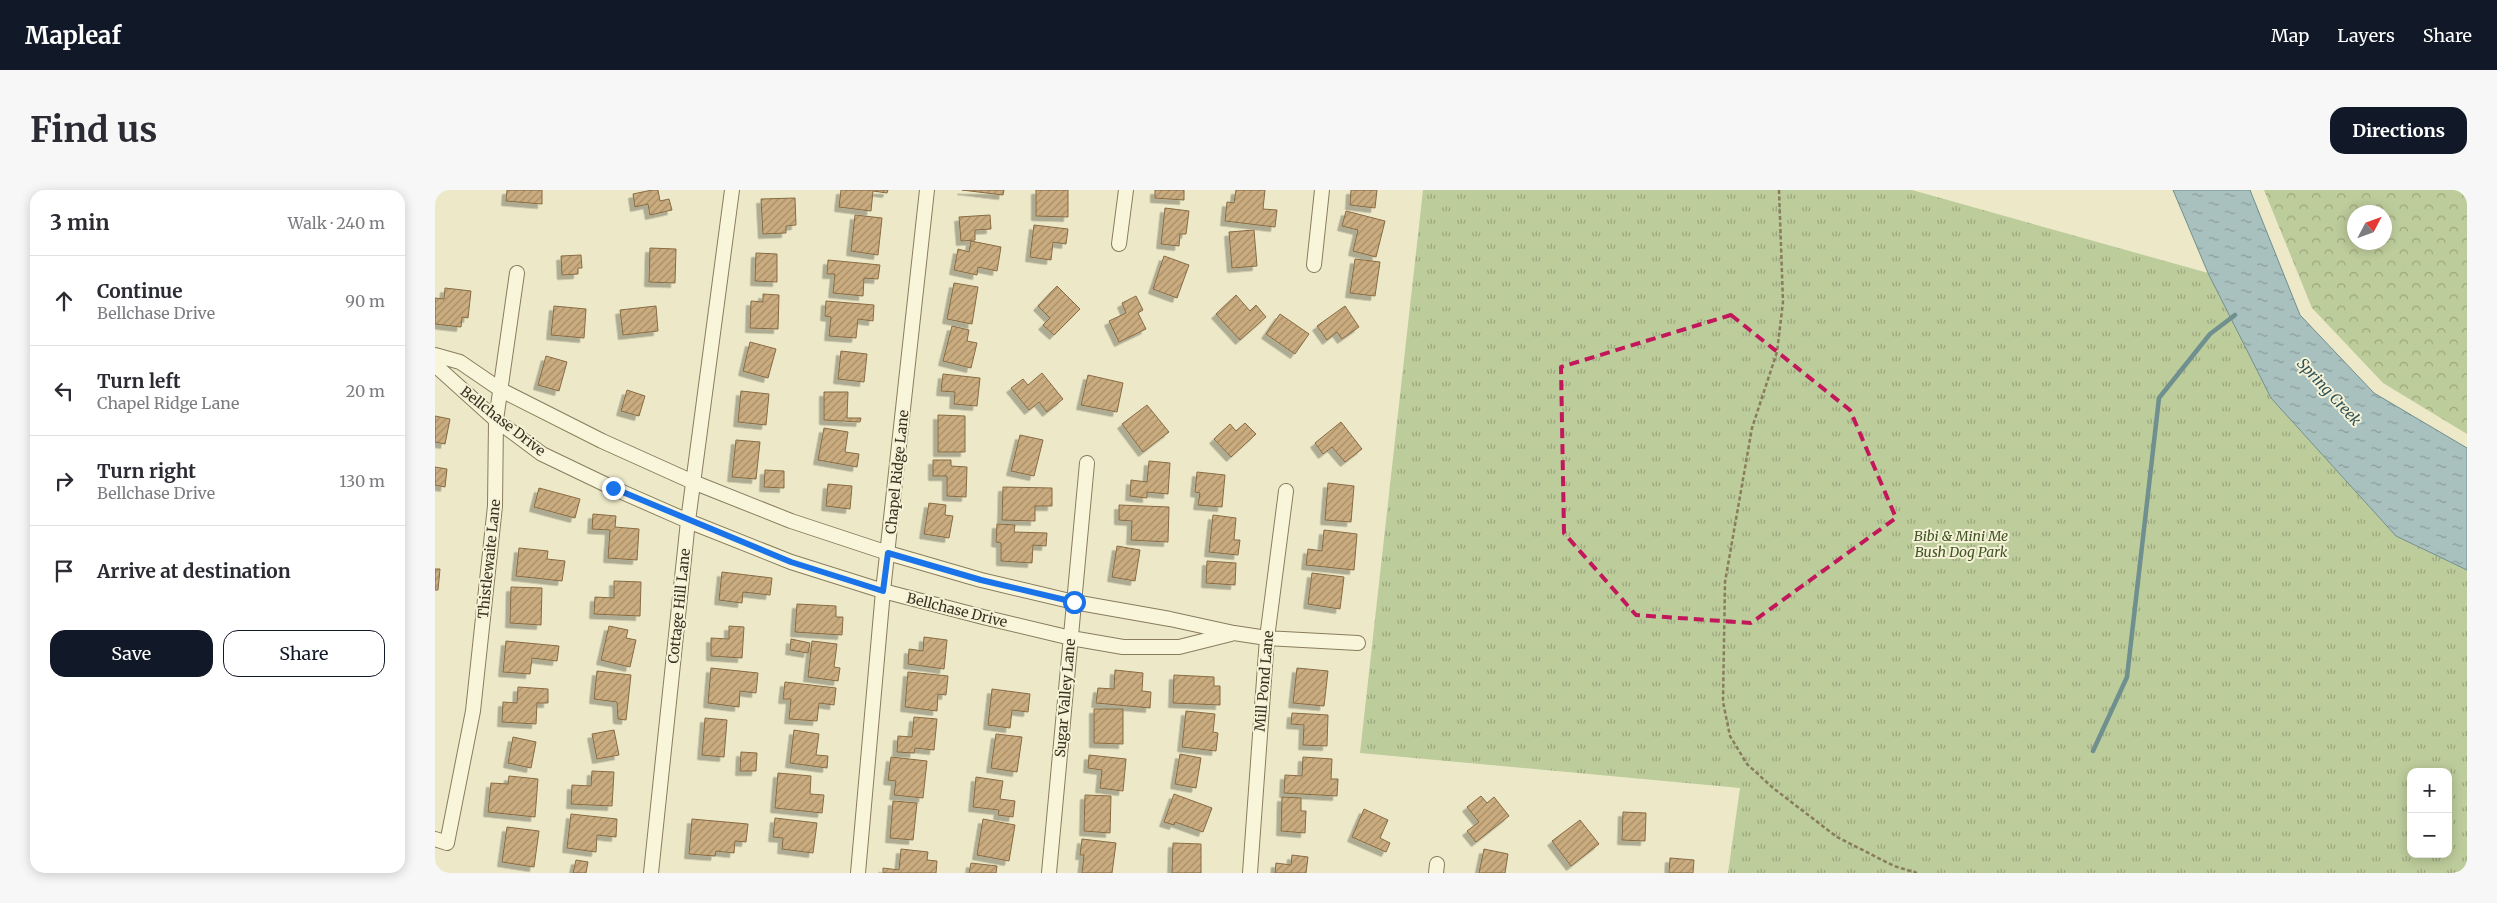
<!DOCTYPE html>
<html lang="en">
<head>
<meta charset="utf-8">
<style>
	body { margin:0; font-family:Merriweather,serif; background:#f7f7f7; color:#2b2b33 }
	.controls { position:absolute; right:15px; bottom:15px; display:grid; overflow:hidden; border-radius:10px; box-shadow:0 2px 12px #0003 }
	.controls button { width:45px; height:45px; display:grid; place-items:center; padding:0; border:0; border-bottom:1px solid #e1e1e2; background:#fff; color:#2b2b33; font:25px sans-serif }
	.compass { position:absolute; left:1912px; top:15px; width:45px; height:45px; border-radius:50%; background:#fff; box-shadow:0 2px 12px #0003; rotate:49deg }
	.stop { position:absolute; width:15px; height:15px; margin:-11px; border:4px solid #1a73e8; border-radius:50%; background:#fff }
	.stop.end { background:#1a73e8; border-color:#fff; box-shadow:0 1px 5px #0008 }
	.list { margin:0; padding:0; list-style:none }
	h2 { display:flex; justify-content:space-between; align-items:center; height:65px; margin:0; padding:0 20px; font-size:21px }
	h2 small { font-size:16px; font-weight:400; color:#7c7c81 }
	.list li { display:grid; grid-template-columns:32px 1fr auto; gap:15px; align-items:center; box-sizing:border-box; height:90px; padding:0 20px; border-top:1px solid #e1e1e2 }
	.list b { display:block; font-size:19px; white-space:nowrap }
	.list p { margin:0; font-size:16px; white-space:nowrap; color:#7c7c81 }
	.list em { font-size:16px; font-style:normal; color:#7c7c81 }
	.actions { display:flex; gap:10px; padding:15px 20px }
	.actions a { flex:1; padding:11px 0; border:1px solid #111827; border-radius:15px; text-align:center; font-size:18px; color:#111827 }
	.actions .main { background:#111827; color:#fff }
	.icon { flex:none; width:28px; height:28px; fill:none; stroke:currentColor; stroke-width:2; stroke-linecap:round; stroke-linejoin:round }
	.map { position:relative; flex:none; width:2032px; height:683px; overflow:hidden; border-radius:15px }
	header { display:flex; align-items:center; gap:30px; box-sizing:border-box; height:70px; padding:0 25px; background:#111827; color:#fff }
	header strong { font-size:24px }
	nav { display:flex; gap:28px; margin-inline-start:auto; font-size:18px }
	.intro { display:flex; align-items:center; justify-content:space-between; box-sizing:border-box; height:120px; padding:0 30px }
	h1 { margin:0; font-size:35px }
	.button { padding:12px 22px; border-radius:15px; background:#111827; color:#fff; font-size:18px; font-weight:700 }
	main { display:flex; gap:30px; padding:0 30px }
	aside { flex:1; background:#fff; border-radius:15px; box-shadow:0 2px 12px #0003 }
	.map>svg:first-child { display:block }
	.forest { fill:url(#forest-crowns); fill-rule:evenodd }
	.park { fill:url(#park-tufts); fill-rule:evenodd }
	.water { fill:url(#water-ripples); stroke:#6f908e }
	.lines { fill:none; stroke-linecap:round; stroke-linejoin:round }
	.stream { stroke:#6f908e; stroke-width:4.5 }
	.building { fill:url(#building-hatch); stroke:#876b44; filter:url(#shadow) }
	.minor-casing { stroke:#897c5d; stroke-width:16 }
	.path { stroke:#897c5d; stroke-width:2.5; stroke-dasharray:4 2.5; stroke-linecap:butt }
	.minor { stroke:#f8f5db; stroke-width:14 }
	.route { stroke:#1a73e8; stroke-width:6 }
	.marked { fill:none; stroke:#c2185b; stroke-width:4; stroke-dasharray:10 6; stroke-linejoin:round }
	.labels { text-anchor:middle; stroke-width:4; stroke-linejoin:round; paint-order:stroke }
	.street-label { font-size:14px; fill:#3a3120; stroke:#f5f2d7 }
	.park-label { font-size:14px; font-style:italic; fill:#415527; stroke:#f5f2d7 }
	.water-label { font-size:15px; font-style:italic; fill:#305459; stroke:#f5f2d7 }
</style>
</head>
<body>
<header>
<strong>Mapleaf</strong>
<nav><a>Map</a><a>Layers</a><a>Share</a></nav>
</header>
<div class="intro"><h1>Find us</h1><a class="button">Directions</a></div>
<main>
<aside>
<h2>3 min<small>Walk · 240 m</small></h2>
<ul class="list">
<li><svg class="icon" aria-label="ahead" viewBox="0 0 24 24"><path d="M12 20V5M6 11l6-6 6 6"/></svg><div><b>Continue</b><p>Bellchase Drive</p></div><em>90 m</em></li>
<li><svg class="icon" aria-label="left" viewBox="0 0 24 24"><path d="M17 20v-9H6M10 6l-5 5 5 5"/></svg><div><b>Turn left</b><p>Chapel Ridge Lane</p></div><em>20 m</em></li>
<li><svg class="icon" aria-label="right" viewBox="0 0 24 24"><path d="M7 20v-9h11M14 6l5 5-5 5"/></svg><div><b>Turn right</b><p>Bellchase Drive</p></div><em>130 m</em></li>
<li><svg class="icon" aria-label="arrive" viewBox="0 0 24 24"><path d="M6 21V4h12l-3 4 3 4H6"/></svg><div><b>Arrive at destination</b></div></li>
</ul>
<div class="actions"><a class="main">Save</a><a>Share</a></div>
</aside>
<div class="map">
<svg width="2032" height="683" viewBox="0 0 2032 683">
	<defs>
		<pattern id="forest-crowns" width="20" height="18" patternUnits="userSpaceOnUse" patternTransform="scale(1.25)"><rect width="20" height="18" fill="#bdcc9b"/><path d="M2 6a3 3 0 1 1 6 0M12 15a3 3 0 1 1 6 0" fill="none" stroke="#9ba67e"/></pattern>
		<pattern id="park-tufts" width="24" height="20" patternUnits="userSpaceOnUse" patternTransform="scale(1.25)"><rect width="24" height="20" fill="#bdcc9b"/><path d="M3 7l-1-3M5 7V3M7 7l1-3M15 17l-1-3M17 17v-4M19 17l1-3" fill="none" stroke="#9ba67e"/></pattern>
		<pattern id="water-ripples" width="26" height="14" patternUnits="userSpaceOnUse" patternTransform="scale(1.25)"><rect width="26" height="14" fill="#a8c1bf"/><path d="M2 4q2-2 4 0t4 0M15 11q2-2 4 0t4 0" fill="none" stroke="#8a9d9b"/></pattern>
		<pattern id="building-hatch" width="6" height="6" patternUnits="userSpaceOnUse" patternTransform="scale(1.25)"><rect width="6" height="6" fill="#caac7f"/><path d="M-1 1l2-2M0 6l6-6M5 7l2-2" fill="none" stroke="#a58d68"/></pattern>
		<filter id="shadow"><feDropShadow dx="-4.5" dy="4.5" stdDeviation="0" flood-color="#0004"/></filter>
	</defs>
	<rect width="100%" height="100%" fill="#ede9c8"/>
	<!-- forest -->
	<path class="forest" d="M1829,0H2032V244L1948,193L1877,118ZM1920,22H1950V52H1920Z"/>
	<!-- park -->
	<path class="park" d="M988,0H1477L1773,83L1836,208L1961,346L2032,380V683H1293L1305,598L925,563ZM1976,582H2013V664H1976Z"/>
	<!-- water -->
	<path class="water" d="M1738,0H1815L1865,125L1939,203L2032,258V380L1961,346L1836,208L1773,83Z"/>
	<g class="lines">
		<!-- stream -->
		<path class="stream" d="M1658,561L1692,487L1724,208L1775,144L1800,125"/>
	</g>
	<!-- building -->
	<path class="building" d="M72,0H107V14L71,11Z
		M217,0H223L225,11L234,9L237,20L215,25L213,14L200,17L198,4Z
		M406,0H453L452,3L438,1L436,21L404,17Z
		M527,0H569L568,5Z
		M601,0H633V27L601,26Z
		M720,0H749V10L720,8Z
		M801,0H830L828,19L842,20L840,37L790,31L792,12L799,13Z
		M916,0H942L940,18L915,15Z
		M360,8L361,35L351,36V43L328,44L326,9Z
		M730,18L754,21L751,44H745L744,56L726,54Z
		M911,21L950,31L941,67L918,61L923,40L907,36Z
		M420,25L447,28L443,65L416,61Z
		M555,25L556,39L540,40V50L526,51L524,27Z
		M599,35L633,39L631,54L618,52L616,70L595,67Z
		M819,40L822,76L797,78L794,42Z
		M536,51L566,57L562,81L543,77L542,85L519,80L523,59L534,62Z
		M215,58L241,59L240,93L214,92Z
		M321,63L342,64V92L320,91Z
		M146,65L147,78H143V84L127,85L126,66Z
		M729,66L754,75L742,108L718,99Z
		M920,69L945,72L940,106L915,103Z
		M393,70L445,75L443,89L429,88L428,106L398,103L400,84H392Z
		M519,93L543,97L537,134L512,129Z
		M622,96L645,119L619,145L608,135L615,128L603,116Z
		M10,98L36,101L33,128L27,127L26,137L0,134V108L9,109Z
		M328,104L344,105L343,139L315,138L316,111L328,112Z
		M801,105L815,121L821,115L831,127L805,150L781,124Z
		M701,106L708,120L703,123L711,139L684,152L674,131L691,123L687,113Z
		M391,111L439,115L438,131L423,129L421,148L394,146L396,127L390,126Z
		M119,116L151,119L149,148L116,145Z
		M221,116L223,141L188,145L185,120Z
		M910,116L924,137L907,149L902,142L892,150L882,136Z
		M845,124L874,144L860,164L831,144Z
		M517,136L534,140L532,151L542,153L536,178L508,171Z
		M315,152L341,159L333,188L308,181Z
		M406,161L432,164L429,192L403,189Z
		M111,166L132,172L124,201L103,195Z
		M607,183L628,209L612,222L604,212L594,220L576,198L588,189L593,195Z
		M508,184L545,188L542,216L519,214L520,202L506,201Z
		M653,185L688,193L682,222L646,215Z
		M192,200L210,206L204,226L186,221Z
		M306,201L334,204L331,235L303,232Z
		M389,202H413L412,228H426L425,232L389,230Z
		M712,215L734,242L708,262L687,234Z
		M503,225L530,226V262H503Z
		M0,226L15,229L10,254L0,252Z
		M906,232L927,259L910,272L897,257L888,264L880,253Z
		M810,233L821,244L796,267L779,249L795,234L801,241Z
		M389,238L413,242L410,262L424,264L422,277L383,270Z
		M585,245L608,250L599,286L576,281Z
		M301,250L325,252L321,289L297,287Z
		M498,270H516V276L532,277L531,307L512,306V286H498Z
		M714,271L735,273L733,304L712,302V308L695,306L696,290L712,292Z
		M0,277L12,279L10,297L0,295Z
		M330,280L349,281V298L329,297Z
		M762,282L790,285L787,317L763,315L765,303L760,302Z
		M893,293L919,296L916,332L890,330Z
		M393,294L417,296L415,319L391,316Z
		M568,297L617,298V316H600V331L567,330Z
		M104,298L145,309L140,328L99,317Z
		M494,313L511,315L510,325L518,326L514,348L489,344Z
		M684,315L734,317L733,352L696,350L697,331L684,330Z
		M158,324L181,326L180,337L204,339L202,370L173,368L175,340L157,339Z
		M778,325L801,328L799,350H805L803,365L774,362Z
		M562,334L580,335L579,342L612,343L611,356L598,355L597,373L566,371V353L561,352Z
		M889,340L922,344L919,380L871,375L873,359L887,361Z
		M682,356L705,360L700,391L677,387Z
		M84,358L113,361L112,369L130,371L127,391L81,386Z
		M772,371L801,373L800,395L771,393Z
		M0,379H5L3,400H0Z
		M287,382L337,388L335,405L308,402L307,413L284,410Z
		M877,383L909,387L905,419L873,414Z
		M179,391L206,392L205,426L159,424L160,407L179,408Z
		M76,397L107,398L106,435L75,433Z
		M362,414L401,416V427H408L407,445L360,442Z
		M174,436L193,440L191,448L201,450L195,477L166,470Z
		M294,436L309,437L307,468L276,466V448L294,449Z
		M489,447L512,450L509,479L473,474L474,459L488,461Z
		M356,449L375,453L373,463L355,460Z
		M71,451L124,456L122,471L97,468L95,484L68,482Z
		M377,451L402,454L399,477L405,478L403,491L373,487Z
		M276,478L323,483L321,503L305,501L304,517L273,513Z
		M862,478L893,481L889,516L858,513Z
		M680,480L708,483L707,501L716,502L715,518L661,513L663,498L679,499Z
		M162,481L196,485L191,530L183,529L182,512L159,509Z
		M473,482L513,486L511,505L503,504L502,521L470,517Z
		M739,485L779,487V496H785V515L738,513Z
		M350,492L401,498L399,515L384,513L382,531L354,529L356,509H348Z
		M83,497L113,499V513H102L101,534L67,532L68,512L82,513Z
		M557,499L595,504L593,522L577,520L575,538L553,535Z
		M659,519H688V554L659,553Z
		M751,521L780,524L778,542L783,543L781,561L747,557Z
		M857,523L893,525L892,556L868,555L869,535L856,534Z
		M479,527L502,529L499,560L480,558L479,563L462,562L463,546L477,547Z
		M270,528L292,530L289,567L267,565Z
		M179,540L184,565L162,569L157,544Z
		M359,540L384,544L381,565L393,566L392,578L355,573Z
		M561,544L587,547L582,582L556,578Z
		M78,547L101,552L96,578L73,573Z
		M306,562L322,563L321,581H305Z
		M745,564L766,568L761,598L740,594Z
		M654,565L691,569L688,601L665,598L667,580L653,578Z
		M456,567L492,571L488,608L459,605L461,591L453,590Z
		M868,567L897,569L896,589H903L902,606L849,603L850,585L867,586Z
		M157,581L179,582L177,616L136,614L137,595L156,596Z
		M343,583L376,586L375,604L389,605L387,623L340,618Z
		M74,586L103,589L100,627L53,622L56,593L73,594Z
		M541,587L568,591L565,609L580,611L578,627L563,625L564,620L538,617Z
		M739,604L777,618L768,642L740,632L739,635L729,632Z
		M650,605L676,606L675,643L649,641Z
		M1046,606L1052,613L1059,607L1074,626L1041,652L1032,641L1044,632L1032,617Z
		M847,607L866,608V621H871L870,643L846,641Z
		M458,611L482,613L478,650L455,648Z
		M929,619L953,630L945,648L955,653L951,662L917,647Z
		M1188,622L1211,623L1210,651L1187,650Z
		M136,624L182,629L181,647L162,645L161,662L132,658Z
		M340,628L382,633L378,663L347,659L348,648L338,647Z
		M257,629L313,634L311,652L300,651L299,663L281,661L280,666L254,664Z
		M548,629L580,635L574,671L542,665Z
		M1145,630L1164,654L1136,676L1117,651Z
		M72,637L104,641L99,677L67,672Z
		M647,649L681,653L677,683H647L649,665H645Z
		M738,653L766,654V683H737Z
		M466,659L493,662L492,670L502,671L501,683H448V678L464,680Z
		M1049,659L1073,664L1070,683H1044Z
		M857,665L873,667L871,683H840L841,673L856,675Z
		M1235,668L1259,670L1258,683H1234Z
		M141,670L153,672L151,683H138Z
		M536,673L562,676L561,683H534Z"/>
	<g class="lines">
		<defs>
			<path id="minor" d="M684,54L691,0
				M879,75L887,0
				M0,165L25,172L66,200L167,251L258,292L356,331L453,363L546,390L639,412L735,429L799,443L832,448L923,453
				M0,175L61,230L107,264L178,298L253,331L356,372L448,401L548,427L636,448L688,457H744L796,444
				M0,649L12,653L38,521L60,316L61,230L82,83
				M216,683L253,331L297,0
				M423,683L448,401L492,0
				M614,683L652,273
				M815,683L832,448L851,301
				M1001,683L1002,674"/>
		</defs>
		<!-- minor casing -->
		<use href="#minor" class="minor-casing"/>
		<!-- path -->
		<path class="path" d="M1344,0L1348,112L1342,162L1317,238L1290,392L1288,512L1295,546L1312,574L1338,598L1402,647L1459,676L1482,683"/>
		<!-- minor -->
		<use href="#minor" class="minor"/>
	</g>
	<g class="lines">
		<!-- route -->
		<path class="route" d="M178,298L356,372L448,401L453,363L546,390L639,412"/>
	</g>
	<!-- marked area -->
	<path class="marked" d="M1296,125L1415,220L1461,328L1316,433L1201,425L1129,343L1126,177Z"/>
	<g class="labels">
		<!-- street labels -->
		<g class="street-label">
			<text transform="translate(68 231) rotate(38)" y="5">Bellchase Drive</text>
			<text transform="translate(462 282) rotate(-84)" y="5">Chapel Ridge Lane</text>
			<text transform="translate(54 369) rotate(-84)" y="5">Thistlewaite Lane</text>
			<text transform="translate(244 416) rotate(-84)" y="5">Cottage Hill Lane</text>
			<text transform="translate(522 420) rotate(14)" y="5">Bellchase Drive</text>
			<text transform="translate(829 491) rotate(-85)" y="5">Mill Pond Lane</text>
			<text transform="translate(630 508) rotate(-85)" y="5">Sugar Valley Lane</text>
		</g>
		<!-- park labels -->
		<g class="park-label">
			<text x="1526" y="351">Bibi &amp; Mini Me<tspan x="1526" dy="16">Bush Dog Park</tspan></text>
		</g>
		<!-- water labels -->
		<g class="water-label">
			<text transform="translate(1894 202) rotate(47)" y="5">Spring Creek</text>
		</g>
	</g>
</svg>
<div class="controls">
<button>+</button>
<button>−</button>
</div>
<svg class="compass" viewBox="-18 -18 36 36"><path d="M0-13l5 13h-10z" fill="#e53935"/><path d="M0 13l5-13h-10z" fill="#7c7c81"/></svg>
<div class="stop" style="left:639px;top:412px"></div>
<div class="stop end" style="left:178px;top:298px"></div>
</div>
</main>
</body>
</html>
